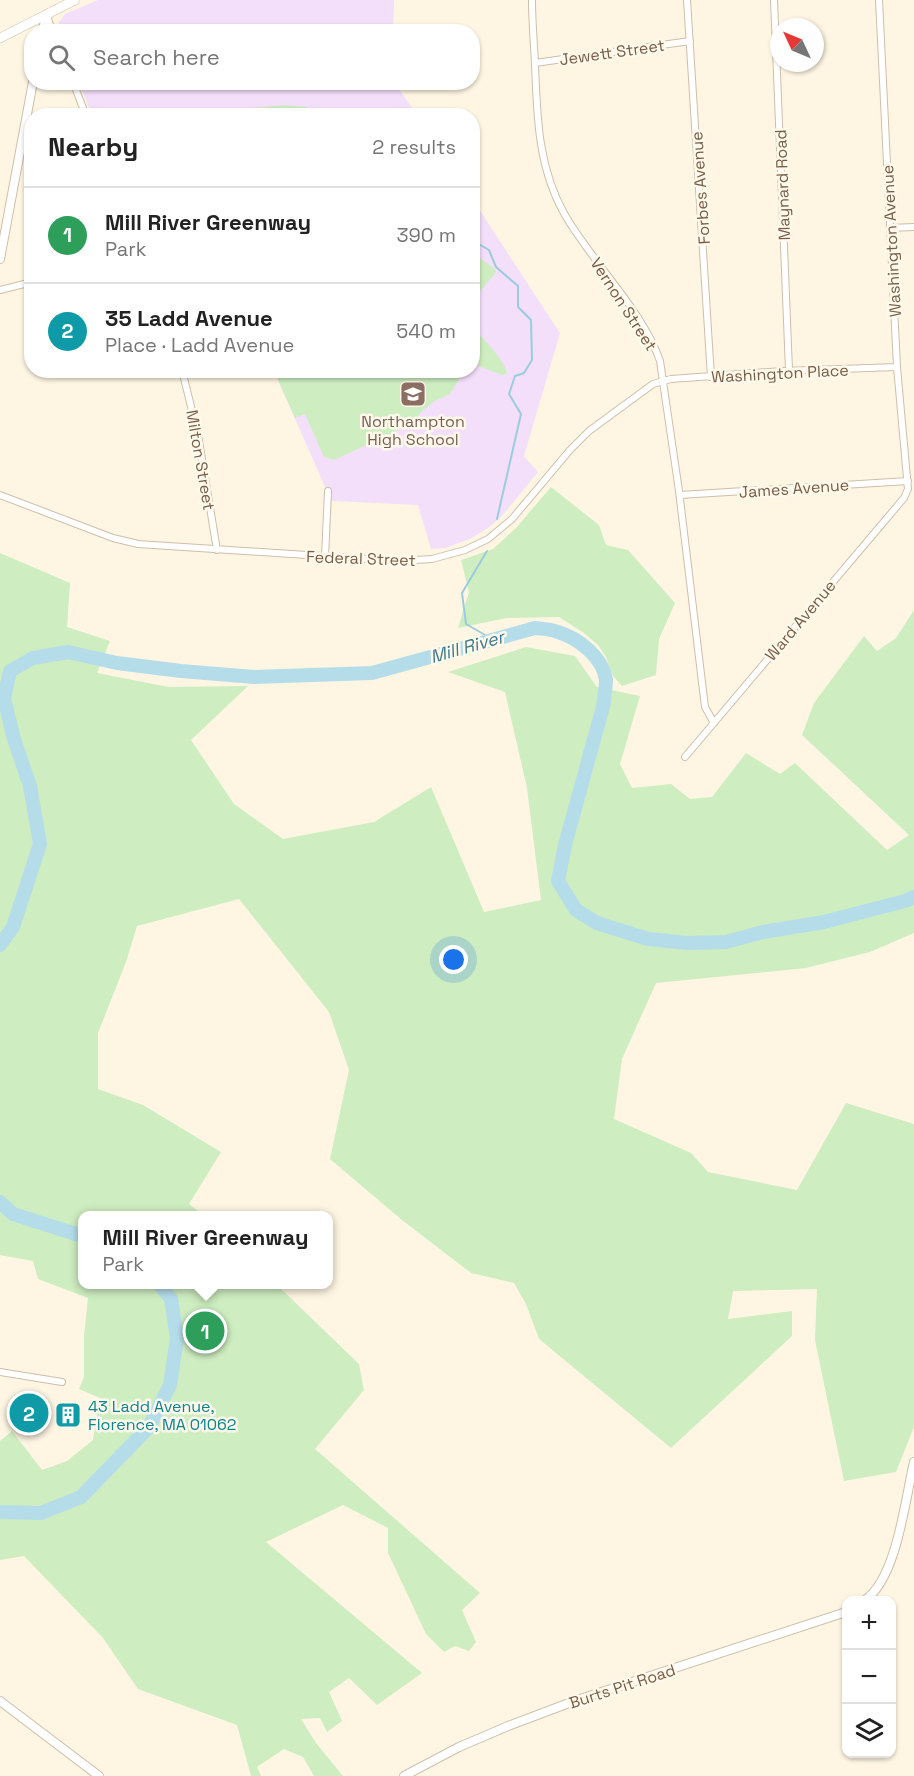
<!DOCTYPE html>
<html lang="en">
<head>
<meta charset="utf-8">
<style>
	body { margin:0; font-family:"Space Grotesk",sans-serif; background:#f6f6f6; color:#222 }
	.controls { position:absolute; right:18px; bottom:18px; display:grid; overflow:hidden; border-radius:12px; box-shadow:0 2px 4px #0004 }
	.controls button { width:54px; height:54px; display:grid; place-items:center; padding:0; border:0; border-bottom:2px solid #e0e0e0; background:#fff; color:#222; font:30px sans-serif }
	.compass { position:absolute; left:770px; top:18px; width:54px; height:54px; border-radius:50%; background:#fff; box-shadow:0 2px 4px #0004; rotate:314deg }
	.you { position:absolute; left:454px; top:960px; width:21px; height:21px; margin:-15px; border:4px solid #fff; border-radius:50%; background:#1a73e8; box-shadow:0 0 0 9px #1a73e833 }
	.badge { display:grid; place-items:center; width:39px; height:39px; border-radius:50%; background:#80482f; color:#fff; font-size:20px; font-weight:700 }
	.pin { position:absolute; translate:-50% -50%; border:3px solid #fff; box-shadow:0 2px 6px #0006 }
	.popup { position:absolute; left:78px; top:1211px; width:255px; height:78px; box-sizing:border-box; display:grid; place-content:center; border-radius:12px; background:#fff; filter:drop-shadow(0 2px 4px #0005); font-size:20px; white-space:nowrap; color:#767676 }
	.popup b { font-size:22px; color:#222 }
	.popup::after { content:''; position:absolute; left:50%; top:100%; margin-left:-12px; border:12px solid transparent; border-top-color:#fff }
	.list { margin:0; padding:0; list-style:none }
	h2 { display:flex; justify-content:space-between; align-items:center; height:78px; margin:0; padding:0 24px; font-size:26px }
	h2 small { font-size:20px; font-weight:400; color:#767676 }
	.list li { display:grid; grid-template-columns:39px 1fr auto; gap:18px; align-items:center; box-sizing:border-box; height:96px; padding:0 24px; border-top:2px solid #e0e0e0 }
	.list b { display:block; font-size:22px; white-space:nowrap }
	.list p { margin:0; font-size:20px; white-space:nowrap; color:#767676 }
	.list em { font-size:20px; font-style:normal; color:#767676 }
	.icon { flex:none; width:33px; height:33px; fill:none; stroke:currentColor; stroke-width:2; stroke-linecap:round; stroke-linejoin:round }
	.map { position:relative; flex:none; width:914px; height:1776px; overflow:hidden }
	.search { position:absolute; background:#fff; box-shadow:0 2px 4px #0004; left:24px; top:24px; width:456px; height:66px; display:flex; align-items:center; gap:15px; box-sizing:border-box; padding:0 21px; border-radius:24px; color:#767676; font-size:22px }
	.panel { position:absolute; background:#fff; box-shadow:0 2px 4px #0004; left:24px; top:108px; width:456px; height:270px; border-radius:24px }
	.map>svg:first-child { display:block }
	.education { fill:#f3dffa }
	.green { fill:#ceedc0 }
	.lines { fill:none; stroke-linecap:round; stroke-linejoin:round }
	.stream { stroke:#9bccdc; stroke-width:2 }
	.river { stroke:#b5dde9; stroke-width:14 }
	.minor-casing { stroke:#d0bea8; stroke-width:8 }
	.tertiary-casing { stroke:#d0bea8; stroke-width:10 }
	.secondary-casing { stroke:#d6c0a8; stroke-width:10 }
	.minor { stroke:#fff; stroke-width:6 }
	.tertiary { stroke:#fff; stroke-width:8 }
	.secondary { stroke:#fff; stroke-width:9 }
	.labels { text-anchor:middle; stroke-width:5; stroke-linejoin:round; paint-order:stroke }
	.street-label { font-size:16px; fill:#785d46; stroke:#fff9eb }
	.education-label { font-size:16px; fill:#785e54; stroke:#fff9eb }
	.culture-label { font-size:16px; fill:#0d838f; stroke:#fff9eb; text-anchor:start }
	.water-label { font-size:18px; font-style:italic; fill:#3e7a8e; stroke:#fff9eb }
</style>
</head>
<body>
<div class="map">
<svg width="914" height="1776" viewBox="0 0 914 1776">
	<rect width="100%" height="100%" fill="#fef6e3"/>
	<!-- education -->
	<path class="education" d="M98,0H394L393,31L59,32V22L65,14Z
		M79,83H395L417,115H92Z
		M473,200L560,333L524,456L538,472L502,516L488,528L470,539L445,548L431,549L418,505L332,501L329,550L323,549L326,489L274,371L472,370Z"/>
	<!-- green -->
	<path class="green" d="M284,105L306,107L320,115L284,112L245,116L184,115Z
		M473,253L495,269L496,272L473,300Z
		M473,327C482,338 506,361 507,374L502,375L473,364Z
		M274,371H464L450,394L433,402L421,412L409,431V425L334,460L324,457L305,414L295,418Z
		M551,487L599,525L606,545L628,550L675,603L659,639L656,675L622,686L613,676L606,657L598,645L584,633L559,617L507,618L458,628L469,592L461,560L493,549L517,527Z
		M0,553L70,583L67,627L110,641L97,673L169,687L248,686L191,740L234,804L283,839L374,822L431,787L484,912L541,900L527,788L505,692L448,672L526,647L575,656L597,687L640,696L620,764L632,788L671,784L690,799L712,797L746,753L780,774L795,763L887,850L909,835L802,735L814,703L864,636L877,651L896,638L914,610V933L870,952L806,968L656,983L622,1059L614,1119L691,1153L708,1172L797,1190L846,1103L914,1124V1427L896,1472L844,1481L815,1340L817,1289L733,1291L728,1319L792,1311V1336L671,1448L539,1339L526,1304L514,1283L471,1273L402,1220L330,1159L349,1070L329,1012L239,899L137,926L126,962L98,1033V1089L143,1105L221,1152L189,1204L203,1215L82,1216V1284L277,1285L359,1364L364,1390L315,1449L480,1593L462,1610L476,1642L469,1651L455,1646L444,1652L426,1634L388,1553V1528L343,1505L266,1542L422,1673L377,1705L349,1678L329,1692L342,1721L327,1732L320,1718L301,1719L316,1743L343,1776H314L303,1757L284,1749L257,1767L261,1776H251L237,1725L138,1689L103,1638L24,1556L0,1560V1441L12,1431L42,1470L67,1461L93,1440L100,1398L79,1389L84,1377V1336L88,1298L38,1279L33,1261L0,1255Z"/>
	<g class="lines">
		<!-- stream -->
		<path class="stream" d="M337,112L339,116
			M472,240L489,250L496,267L518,286V307L531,320L532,360L524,373L515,376L509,394L521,414L497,519
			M487,551L462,593L466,624L492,639"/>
		<!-- river -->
		<path class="river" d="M0,945L13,927L40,844L30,786L14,739L4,698L10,671L33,658L68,652L117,663L181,671L254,677L372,673L535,628C543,629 551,629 558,632C578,638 603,657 606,680C606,687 604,696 604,703L565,845L558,881L576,910L597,923L648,939L687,943L726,942L763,932L824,922L905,901L914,897
			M0,1202L13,1214L82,1236
			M0,1512L41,1513L81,1497L149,1427L170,1385L177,1338L171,1299L159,1284"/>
		<defs>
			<path id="minor" d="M532,0C532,21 534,43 535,64C537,117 538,168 565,215C592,262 643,311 660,361L679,491L705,707L714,723
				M687,0L711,377
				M774,0L789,370
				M47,15L52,32
				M535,63L690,41
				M73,82L86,116
				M891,228L914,227
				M0,290L32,282
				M182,370L198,435L217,550
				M0,495L113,538L138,544L397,561L432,559L465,550L488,539L512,519L570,450L589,431L653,384L671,379L783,371L897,367
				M680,495L908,481
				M325,557L328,491
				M685,757L904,498L908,489L897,367L879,0
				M0,1372L62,1382"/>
			<path id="tertiary" d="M42,32L47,14
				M0,259L33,82
				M865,1600C897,1578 905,1500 914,1462
				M0,1701L99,1776
				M404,1776L459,1747L508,1726L577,1700L846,1612"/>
			<path id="secondary" d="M0,38L75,0"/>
		</defs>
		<!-- minor casing -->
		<use href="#minor" class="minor-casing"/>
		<!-- tertiary casing -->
		<use href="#tertiary" class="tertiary-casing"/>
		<!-- secondary casing -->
		<use href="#secondary" class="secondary-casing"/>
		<!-- minor -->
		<use href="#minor" class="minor"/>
		<!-- tertiary -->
		<use href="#tertiary" class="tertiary"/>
		<!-- secondary -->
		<use href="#secondary" class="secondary"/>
	</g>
	<!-- icons -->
	<defs>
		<symbol id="school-square" viewBox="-11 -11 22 22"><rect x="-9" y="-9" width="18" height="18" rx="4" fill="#8d6e63" stroke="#fff9eb"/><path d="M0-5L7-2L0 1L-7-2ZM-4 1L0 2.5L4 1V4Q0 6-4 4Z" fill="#fff"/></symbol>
		<symbol id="building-square" viewBox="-11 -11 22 22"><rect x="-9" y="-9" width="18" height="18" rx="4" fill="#0f9aa8" stroke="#fff9eb"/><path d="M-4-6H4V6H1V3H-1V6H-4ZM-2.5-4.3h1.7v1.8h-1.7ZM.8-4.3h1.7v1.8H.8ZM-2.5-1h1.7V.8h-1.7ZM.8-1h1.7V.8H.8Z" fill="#fff"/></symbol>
	</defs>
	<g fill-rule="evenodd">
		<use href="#school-square" x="398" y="379" width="30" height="30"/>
		<use href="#building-square" x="53" y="1400" width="30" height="30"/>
	</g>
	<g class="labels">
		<!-- street labels -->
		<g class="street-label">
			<text transform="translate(612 52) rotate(-8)" y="6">Jewett Street</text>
			<text transform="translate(782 185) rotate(-92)" y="6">Maynard Road</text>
			<text transform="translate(700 188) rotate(-94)" y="6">Forbes Avenue</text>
			<text transform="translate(891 241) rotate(-93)" y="6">Washington Avenue</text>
			<text transform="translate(624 304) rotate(57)" y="6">Vernon Street</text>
			<text transform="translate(780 373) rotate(-3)" y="6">Washington Place</text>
			<text transform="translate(201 460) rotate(80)" y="6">Milton Street</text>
			<text transform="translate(794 488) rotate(-4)" y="6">James Avenue</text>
			<text transform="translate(361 558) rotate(2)" y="6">Federal Street</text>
			<text transform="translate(800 620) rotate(-50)" y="6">Ward Avenue</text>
			<text transform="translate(622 1686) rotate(-18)" y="6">Burts Pit Road</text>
		</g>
		<!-- education labels -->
		<g class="education-label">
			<text x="413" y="427">Northampton<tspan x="413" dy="18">High School</tspan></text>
		</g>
		<!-- culture labels -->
		<g class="culture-label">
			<text x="88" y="1412">43 Ladd Avenue,<tspan x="88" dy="18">Florence, MA 01062</tspan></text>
		</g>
		<!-- water labels -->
		<g class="water-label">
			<text transform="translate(467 647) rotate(-16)" y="6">Mill River</text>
		</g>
	</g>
</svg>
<div class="controls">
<button>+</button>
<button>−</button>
<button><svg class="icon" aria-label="layers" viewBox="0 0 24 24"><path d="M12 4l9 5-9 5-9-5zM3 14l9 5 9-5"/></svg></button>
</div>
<svg class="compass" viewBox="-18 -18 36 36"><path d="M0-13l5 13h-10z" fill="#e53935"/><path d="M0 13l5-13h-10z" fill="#767676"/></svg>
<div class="you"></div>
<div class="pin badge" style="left:205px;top:1331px;background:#2e9e5b">1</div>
<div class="popup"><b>Mill River Greenway</b>Park</div>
<div class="pin badge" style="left:29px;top:1413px;background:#0f9aa8">2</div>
<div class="search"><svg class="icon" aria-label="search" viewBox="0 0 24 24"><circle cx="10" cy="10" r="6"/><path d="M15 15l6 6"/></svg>Search here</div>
<section class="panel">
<h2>Nearby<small>2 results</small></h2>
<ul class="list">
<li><span class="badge" style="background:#2e9e5b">1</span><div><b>Mill River Greenway</b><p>Park</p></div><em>390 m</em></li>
<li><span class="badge" style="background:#0f9aa8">2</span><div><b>35 Ladd Avenue</b><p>Place · Ladd Avenue</p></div><em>540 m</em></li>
</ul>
</section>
</div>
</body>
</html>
